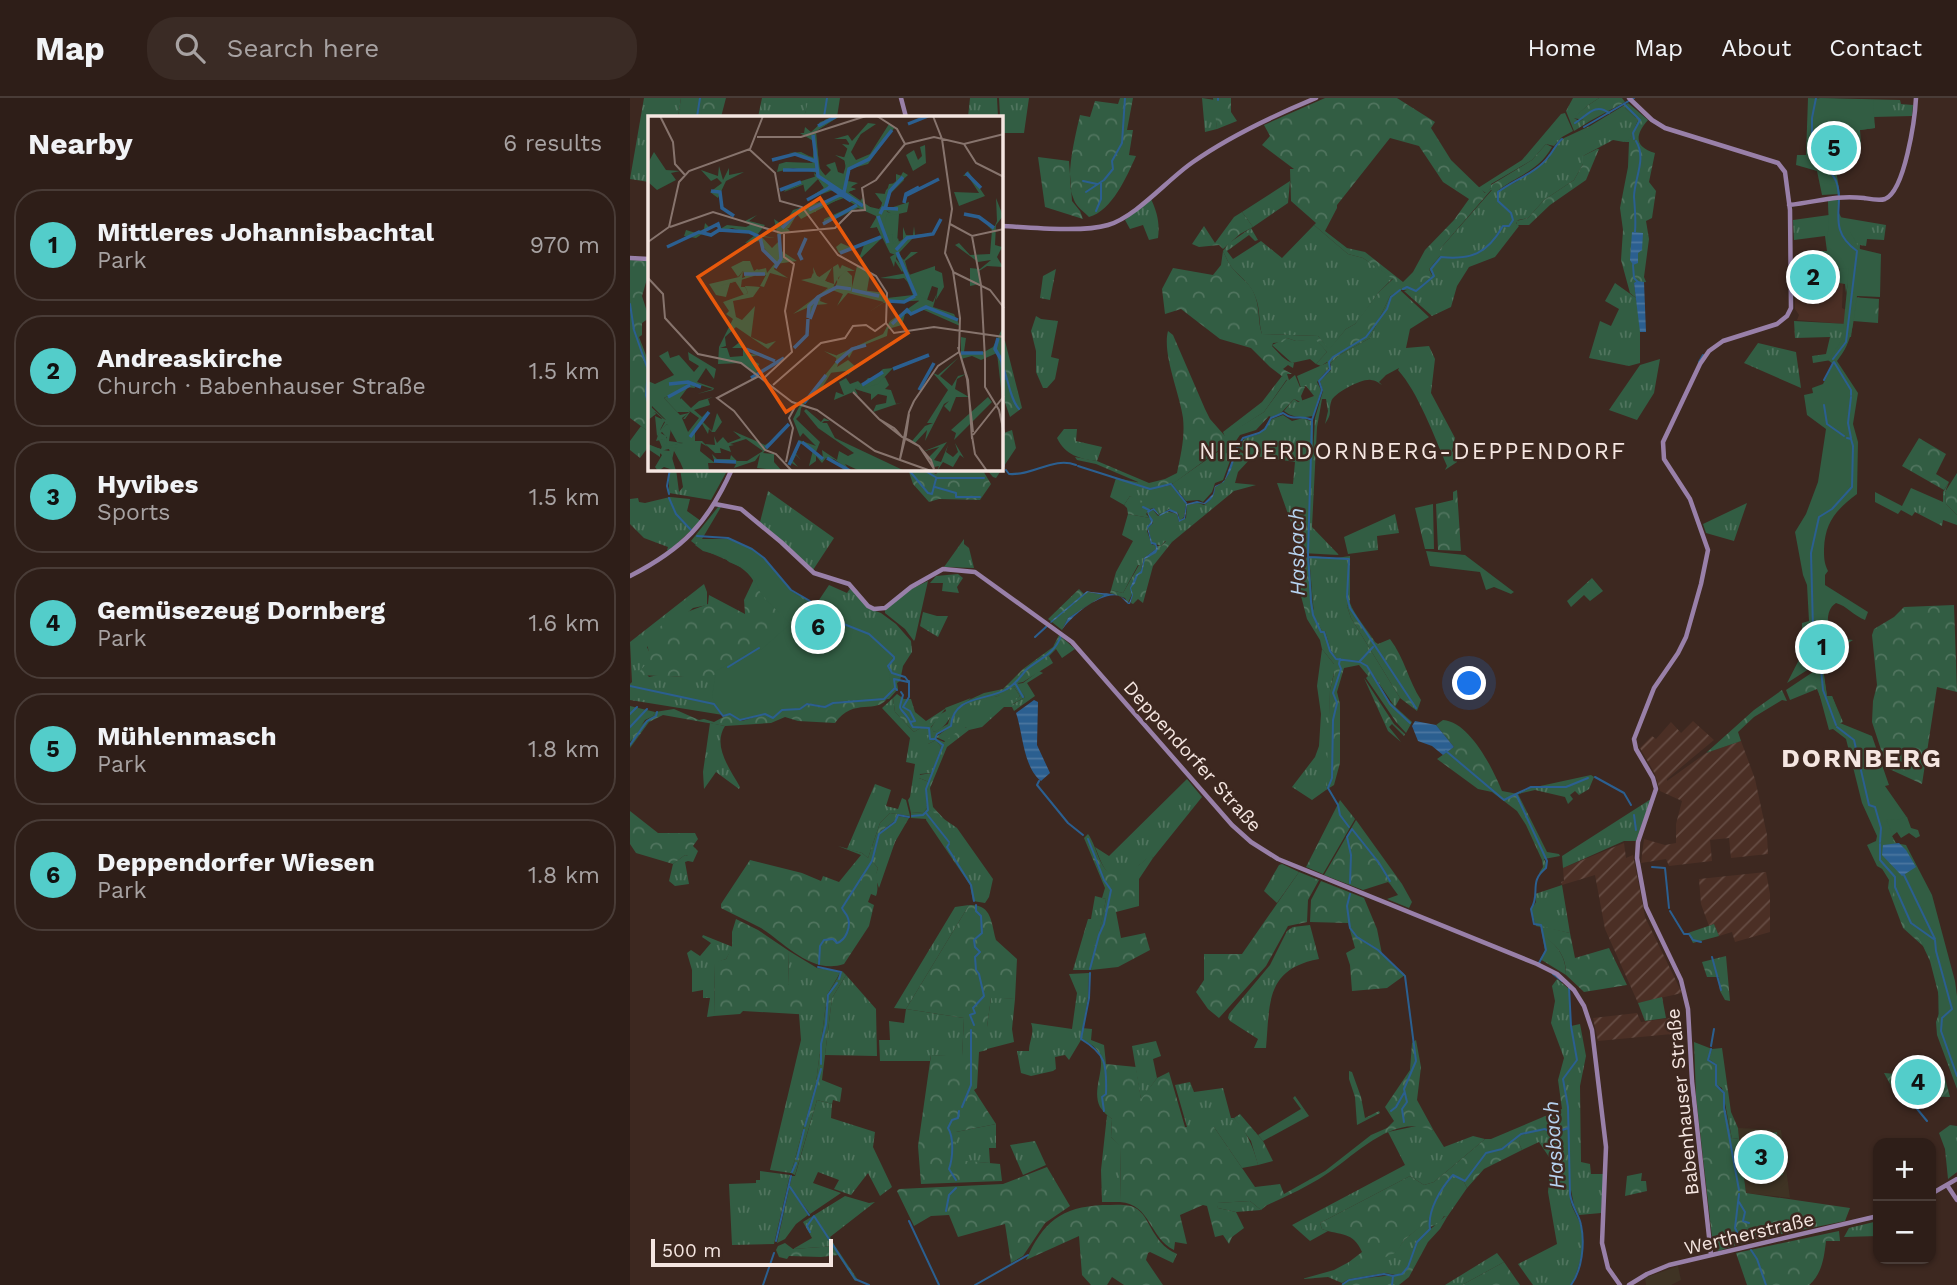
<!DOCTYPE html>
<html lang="en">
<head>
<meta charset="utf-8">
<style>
	body { margin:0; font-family:"Work Sans",sans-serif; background:#3a2b25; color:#f1f3f6 }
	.controls { position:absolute; right:21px; bottom:21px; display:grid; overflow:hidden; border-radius:14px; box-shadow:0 2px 5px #0004 }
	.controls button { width:63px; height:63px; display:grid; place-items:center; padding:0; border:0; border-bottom:2px solid #493c37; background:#2e1e18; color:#f1f3f6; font:35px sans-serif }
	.scale { position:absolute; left:21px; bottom:18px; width:182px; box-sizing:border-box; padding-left:7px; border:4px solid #f5e6e1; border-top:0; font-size:19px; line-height:24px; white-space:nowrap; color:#f5e6e1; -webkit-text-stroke:5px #3d2820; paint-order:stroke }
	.you { position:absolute; left:840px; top:586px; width:24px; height:24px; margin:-18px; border:5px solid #fff; border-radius:50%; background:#1a73e8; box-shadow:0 0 0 10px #1a73e833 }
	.badge { display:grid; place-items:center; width:46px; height:46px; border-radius:50%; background:#53cdca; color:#111; font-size:23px; font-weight:700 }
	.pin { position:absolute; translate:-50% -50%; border:4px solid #fff; box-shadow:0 2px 7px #0006 }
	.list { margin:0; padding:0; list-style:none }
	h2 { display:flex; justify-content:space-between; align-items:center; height:91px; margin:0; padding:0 28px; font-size:30px }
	h2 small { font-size:23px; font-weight:400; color:#a7a2a2 }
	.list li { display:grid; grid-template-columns:46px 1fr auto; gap:21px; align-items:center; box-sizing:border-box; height:112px; margin:0 14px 14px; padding:0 14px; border:2px solid #493c37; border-radius:28px }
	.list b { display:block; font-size:26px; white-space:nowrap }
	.list p { margin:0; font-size:23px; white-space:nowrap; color:#a7a2a2 }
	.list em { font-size:23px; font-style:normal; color:#a7a2a2 }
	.icon { flex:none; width:38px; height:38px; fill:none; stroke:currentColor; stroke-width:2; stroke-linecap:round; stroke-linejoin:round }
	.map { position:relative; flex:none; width:1327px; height:1187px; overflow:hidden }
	header { display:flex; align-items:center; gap:42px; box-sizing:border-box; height:98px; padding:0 35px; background:#2e1e18; border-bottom:2px solid #493c37 }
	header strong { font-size:33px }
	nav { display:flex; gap:38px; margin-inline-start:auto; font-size:24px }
	.search { width:490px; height:63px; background:#3a2b25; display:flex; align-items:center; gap:18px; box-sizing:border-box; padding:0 24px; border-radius:28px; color:#a7a2a2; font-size:26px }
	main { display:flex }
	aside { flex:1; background:#2e1e18 }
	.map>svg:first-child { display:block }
	.commercial { fill:#3f3324 }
	.industrial { fill:url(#industrial-furrows) }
	.built { fill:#4b2f25 }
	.grass { fill:url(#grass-tufts) }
	.forest { fill:url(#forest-crowns); fill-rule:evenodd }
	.park { fill:#325d43 }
	.garden { fill:url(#garden-furrows) }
	.water { fill:url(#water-rules) }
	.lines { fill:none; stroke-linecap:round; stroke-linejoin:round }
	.stream { stroke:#2b5f90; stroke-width:2 }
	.secondary { stroke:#9980a9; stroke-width:4.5 }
	.labels { text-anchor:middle; stroke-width:5; stroke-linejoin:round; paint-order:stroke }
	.street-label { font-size:19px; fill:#f5e6e1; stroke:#3d2820 }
	.water-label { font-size:21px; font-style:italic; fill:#b6d2ef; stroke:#3d2820 }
	.quarter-label { font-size:23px; letter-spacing:2px; fill:#f5e6e1; stroke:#3d2820 }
	.district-label { font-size:26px; font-weight:bold; letter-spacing:2px; fill:#f5e6e1; stroke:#3d2820 }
	.inset-river { fill:none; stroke:#2b5f90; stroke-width:3.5 }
	.inset-road { fill:none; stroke:#87746d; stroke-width:2 }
	.view { fill:#e8590c; fill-opacity:0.15; stroke:#e8590c; stroke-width:3.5 }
	.inset-edge { fill:none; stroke:#f5e6e1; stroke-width:3.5 }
</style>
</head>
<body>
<header>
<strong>Map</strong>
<div class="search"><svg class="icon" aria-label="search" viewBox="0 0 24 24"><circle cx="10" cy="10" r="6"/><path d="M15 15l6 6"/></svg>Search here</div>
<nav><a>Home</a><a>Map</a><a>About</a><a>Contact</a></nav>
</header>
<main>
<aside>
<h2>Nearby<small>6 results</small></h2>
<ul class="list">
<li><span class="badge">1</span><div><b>Mittleres Johannisbachtal</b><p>Park</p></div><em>970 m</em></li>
<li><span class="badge">2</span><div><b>Andreaskirche</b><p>Church · Babenhauser Straße</p></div><em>1.5 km</em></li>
<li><span class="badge">3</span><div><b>Hyvibes</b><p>Sports</p></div><em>1.5 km</em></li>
<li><span class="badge">4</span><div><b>Gemüsezeug Dornberg</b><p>Park</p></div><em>1.6 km</em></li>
<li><span class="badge">5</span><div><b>Mühlenmasch</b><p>Park</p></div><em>1.8 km</em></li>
<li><span class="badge">6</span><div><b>Deppendorfer Wiesen</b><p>Park</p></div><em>1.8 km</em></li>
</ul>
</aside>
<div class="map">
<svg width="1327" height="1187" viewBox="0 0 1327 1187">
	<defs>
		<pattern id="industrial-furrows" width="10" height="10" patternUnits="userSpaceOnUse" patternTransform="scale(1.75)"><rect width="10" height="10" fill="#4b2f25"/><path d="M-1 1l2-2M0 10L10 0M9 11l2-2" fill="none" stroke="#664d44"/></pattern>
		<pattern id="grass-tufts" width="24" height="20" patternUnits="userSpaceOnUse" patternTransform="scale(1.75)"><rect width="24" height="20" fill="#325d43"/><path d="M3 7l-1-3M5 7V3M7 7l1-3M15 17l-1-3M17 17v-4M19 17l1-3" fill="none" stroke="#50745e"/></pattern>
		<pattern id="forest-crowns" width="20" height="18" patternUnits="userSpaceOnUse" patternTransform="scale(1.75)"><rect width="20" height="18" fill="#325d43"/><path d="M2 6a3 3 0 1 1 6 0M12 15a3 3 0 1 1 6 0" fill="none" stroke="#50745e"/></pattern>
		<pattern id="garden-furrows" width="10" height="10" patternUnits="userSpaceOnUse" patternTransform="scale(1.75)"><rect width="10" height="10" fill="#325d43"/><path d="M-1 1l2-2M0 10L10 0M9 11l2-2" fill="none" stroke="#50745e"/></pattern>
		<pattern id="water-rules" width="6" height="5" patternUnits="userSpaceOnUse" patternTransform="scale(1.75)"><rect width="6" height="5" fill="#2b5f90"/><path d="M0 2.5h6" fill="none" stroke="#4a769f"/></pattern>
	</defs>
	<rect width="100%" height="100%" fill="#3d2820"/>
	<!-- commercial -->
	<path class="commercial" d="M1108,1030L1151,1032L1160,1100L1116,1095Z
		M1048,1168L1051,1182L1041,1187H1016L1015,1180L1017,1179Z"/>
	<!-- industrial -->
	<path class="industrial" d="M1063,623L1084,642L1037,681V683L1076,655L1111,643L1125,681L1137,737L1138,756L1101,760L1099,740L1080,742L1082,763L1039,768L1036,761L1011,765L1014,741L1035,747L1046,745V726L1052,703L1030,693L1025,676L1010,650L1022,638L1026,641L1041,624L1051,635Z
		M994,745L996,760L1003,757L1015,819L1052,895L1008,905L975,831L965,777L932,787L931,784L934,783L933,770Z
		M1136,774L1140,796V834L1105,844L1102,834L1089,838L1084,826L1079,828L1071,806L1069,781Z
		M1007,915L1011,924L1040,920L1042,936L968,943L963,920Z"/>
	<!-- built -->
	<path class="built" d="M1197,162L1210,163L1209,185H1213L1212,210L1216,212L1214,226L1167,222L1169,217L1165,211V197L1192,199L1194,171H1198Z"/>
	<!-- grass -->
	<path class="grass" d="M14,0H51L48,19H19V84L0,81Z
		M132,0H180L174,19H128Z
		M340,0H367L368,19H338Z
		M369,0H399L394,35H371Z
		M572,0L585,2L587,31L575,34Z
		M943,0H969L957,8L944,20L949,23L955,21L960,23L944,33L936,13Z
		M1189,0L1270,2L1271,6L1283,7L1282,18L1243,19L1245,30L1230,32L1231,52H1226V63Z
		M993,8L1008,22L1000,41L994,44L983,42L953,58V66L944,82L914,102L898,120L888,122L886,125L889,128L865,159L839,169L827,188L821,209L802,218L774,193L792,187L802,176L799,171L810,158V151L862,92H870L886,84L919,60L923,51L934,40L960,28Z
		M935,15L943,33L932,39L924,48L916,46L902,62L861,86V90L856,95L848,90L892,62L931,16Z
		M660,83L658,105L623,129L612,114Z
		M521,101C527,114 530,125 528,140L519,142L513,127L500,131L495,122Z
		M1198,102H1201L1225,152L1216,195L1215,186L1209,185L1210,163L1186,161V153H1197L1195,138L1164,142L1163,122L1199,117Z
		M1209,119L1256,127L1254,142L1237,141L1236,148L1230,147L1225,198L1224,180Z
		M684,127L718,156L733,160L763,180L749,194L734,215L725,226L716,231L699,252L688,238L632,236C628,225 631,211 625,198C621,187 612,180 604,172C599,167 596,159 593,153L599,145L621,130L628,142L625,143L619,137L597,153L603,161L631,143L652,160Z
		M426,171L420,202L410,200L413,178Z
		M985,185L1006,200L1010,222V265L999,268L959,260L970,223L981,228L989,211L975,203Z
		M770,192L799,219L780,231L776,250L799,248L805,261L801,295L825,340L822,353L827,358V364L815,372L817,368C805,340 788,294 768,272L769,270L756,277L749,284L752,287C749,285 745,282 741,282C733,280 703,295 701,304C698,315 703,314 695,326L698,313L696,301H692L687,329L682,429L709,457L672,455L647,385L663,386L665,364L660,344L645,352L636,351L632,359L623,358L608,350L615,340L629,336L642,321L653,317L662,323L673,320L683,324V358L685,320L693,293L690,283L701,272V265L708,258L740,240L760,198Z
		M406,218L411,221L428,223L421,259L429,261L425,281L417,290H413L406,274V253L401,233Z
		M1164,223L1217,226L1216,239L1201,262L1183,265L1182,258L1196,256L1200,239L1165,240Z
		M657,240L666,243L686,241L697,254L686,266L680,261L662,265L642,247Z
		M1128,245L1166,254L1171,290L1114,265Z
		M1030,261L1024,295L1007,322L979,312L1010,267Z
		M699,264V270L687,284L691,292L683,318C673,320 663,320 654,313L664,301L668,304L684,298L676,288L671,290L667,278Z
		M652,278L657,281L634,314L595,339L593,334L632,304Z
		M11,328L19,334V348L10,360L0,352V343Z
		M434,331H447L446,343L472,349L467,363C450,361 435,357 427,340Z
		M596,348L604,352L593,382L585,385L582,394L573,404L569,402L556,403L542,386Z
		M607,352L621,360L608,374L605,385L626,387L604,393L542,444L535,443L531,448L522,445L518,430L523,425L517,415L523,412L528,418L532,415L528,417L524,410L520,411L500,398L494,407L480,399L486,380L532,389L541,387L556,406L554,419L550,423L548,415L539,411L536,413L547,416L549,424L556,420L557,407L568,405L574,407C580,403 585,397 585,389C601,382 601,367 607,352Z
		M39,371H46L49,394L53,389L50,371H98L81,402L39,395Z
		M1319,384L1315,394L1316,406L1327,417V427L1313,422L1312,428L1285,414L1282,418L1271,412L1268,416L1245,404V394L1272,408L1281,390L1313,404V394Z
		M138,393L204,440L183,472L130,424Z
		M40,399L60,401L57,413L71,423L39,453L37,452L38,449L14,440L0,426V401L8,400L9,404L15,405Z
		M1117,405L1104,443L1076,435L1073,426Z
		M88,409H91L72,441H98L122,451L133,460L161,493L201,514L187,505L199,487L217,495L221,489L240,511L251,515L266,526L281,543L282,554L273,568L270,583L267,585L268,591L259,601L203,604L195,608L177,605L169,611L151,612L143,620L135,616L110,622L100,616L93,617L0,602V586L2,584L0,544L74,486L77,494V507L63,510L17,549L21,558L18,566L12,571L19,579L28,577L51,579L99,570L127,489C114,460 83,462 61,443Z
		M498,416L520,420L521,424L517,433L522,447H525L526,451L514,460L512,468L508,467L493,495L481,492L486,474L503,443L492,437Z
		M765,416L769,435L747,438L748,452L718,456L714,439Z
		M334,441V446L339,450L344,470L314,469Z
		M679,458L706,460L720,458V505L717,508L721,520L770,600L765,609L737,568L730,563L707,561L701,553L695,533H692L684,517Z
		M328,476L333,480L327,489L329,495L312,493L313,485H300L306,478Z
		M962,480L973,493L960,503L954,497L941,509L937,503Z
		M298,483L285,541L284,543L275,531L255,515V512L281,491Z
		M293,514L307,518H318L308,539L290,528Z
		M692,551L704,566V575L700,592L698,680L696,692L682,702L662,689L685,659L689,648L691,616L687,588Z
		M409,573L413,575L397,585L405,598L384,613L382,609H374L352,629L339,632L336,629L317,644L306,639L321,628L324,615C317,622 316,630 304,634L301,630L309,617L316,613L315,610L341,600L330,609L342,603L368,598L384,589L390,598L382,607L395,599L387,586L393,585Z
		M263,600L265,614L284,634L292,629L299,630L301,635L298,646L306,642L311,649L302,675L290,676L289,680L299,684L296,691L297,710L294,714L281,715L278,702L280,699L285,666L276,664L280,640L252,610Z
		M0,608L25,614L23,618L15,622L0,644Z
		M80,625L95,628C82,648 100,671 110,689L109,691L86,674L74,691L73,674Z
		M961,677L964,679L959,691L949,697L945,693L940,697L943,701L938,706L935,699L905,692L888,696L901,690Z
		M557,681L572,699L523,760L520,758C510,767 486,788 475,771C471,765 468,756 465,749L479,758Z
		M245,686L261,692L256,708L268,711L272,700L276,702L280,718L260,715L250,725L238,760L232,755L217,751Z
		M1021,701L1006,743H994L933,770L932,758Z
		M301,712L327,730L363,781L359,799L355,805L343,803L340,787L296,722L297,713Z
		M1274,717L1277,719L1281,730L1288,732L1290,738L1286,740L1279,735L1271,740L1267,734L1262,738L1266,745L1260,746L1249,719Z
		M267,718L279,720L265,744L249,790L245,779L248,770L242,763L251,733L265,724Z
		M55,757L58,758V763L55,764L59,786L45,788L39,783L43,766Z
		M652,766L669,774L647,805L634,793L649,767Z
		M764,785L772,786L782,804L779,810L757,801L768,797L760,786Z
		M932,787L940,835L906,828L901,812L906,804L905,796Z
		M465,798L476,801L463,866L461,872H443L458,821H461Z
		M339,807L276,911L334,920L332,959L301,957L300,963H250L249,942H260L259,923L274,925L276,911L264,910L325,809Z
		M1084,826L1089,838L1063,845L1058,835Z
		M680,827L689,861C635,871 640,906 636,950H624L628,941L600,923L598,920L599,916L640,867L657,833L663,829Z
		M912,836C927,847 936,858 936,877L910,861L915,853Z
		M73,837L103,849L96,861L85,865L84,918L77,919L80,900H73V892L62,894V872L57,855L61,852L70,858L81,845L72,839Z
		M159,853L187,870L207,873L210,875L197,897L186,985L161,1075L140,1072L171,942L169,916H183L158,886Z
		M459,875L458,899L451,942L439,962L435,957L425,959L426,971L423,973L401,978L391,975L387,953H399C399,943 405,935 401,925L442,931L447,895L439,876Z
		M216,877L246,911L247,958L195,957L202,900Z
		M927,881L939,891L941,928L950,926L956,958L950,988L951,1064L960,1066L961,1076H974L971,1115L949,1117L944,1107L941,1092C938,1106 944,1111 949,1123C958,1142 950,1166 943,1184L940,1187H903L888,1166L927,1146L918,1094L921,1062L909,1044L892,1052L889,1045L891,1037C906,1033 913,1030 928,1035L938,1031V1010L933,982H928L934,960L921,925L925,903L922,888Z
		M361,899L385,901L382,931L384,944L357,951V929Z
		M1032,899L1036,920L1015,923L1008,905Z
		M526,943L531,958L523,961L527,980L511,1002L502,948Z
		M1092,950L1101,1014L1108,1030L1109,1040L1102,1041L1092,990L1087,987V967L1079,961L1082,951Z
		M560,984L564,994L593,990L601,1020H604C617,1034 623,1048 628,1067L612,1070L584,1029H557L545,987Z
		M665,998L679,1018L633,1043L628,1037L671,1011L663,1000Z
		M187,1002L202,1006L201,1020L245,1034L243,1049L262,1089L250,1098L238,1075L221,1097L204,1091L209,1082L188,1074L183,1085L211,1095L180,1116L163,1093L178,1117L166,1126L155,1141L147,1145L162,1078H165Z
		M477,1017L482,1021L481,1039L491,1049L490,1104H472L471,1072Z
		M366,1026V1050H359L360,1065L326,1063V1034Z
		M791,1027L804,1033L814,1049L843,1038L855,1041L804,1084L794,1087L780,1078L690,1125L692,1131L698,1133L680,1143L662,1127L775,1067L758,1034Z
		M1320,1027L1327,1028V1074L1318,1081L1315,1051L1309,1035Z
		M405,1043L416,1067L393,1077L380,1047Z
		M130,1073L160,1077L144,1146L102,1147L99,1086L126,1085V1082H130Z
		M823,1077L834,1084L837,1090L817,1119L814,1118L809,1126L800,1129L797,1136L786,1144L778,1168L772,1175L766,1177L755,1175L719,1181L712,1185L698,1179L672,1181L704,1172L719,1164V1169L766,1154L774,1142L798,1122L808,1098Z
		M215,1098L239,1105L245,1104L200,1139L205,1148L163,1151L182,1140L173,1124Z
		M620,1103L631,1112L606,1114L588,1110L586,1105Z
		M1248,1123V1138L1214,1139L1219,1130Z
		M867,1155L874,1164L832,1187H815Z"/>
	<!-- forest -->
	<path class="forest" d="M51,0H96L91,19H48Z
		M490,0H503L497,32H503L499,57L506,58C497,78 482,113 459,119C454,114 446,108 444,102C434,80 445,40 450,17L460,19L465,3L488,6Z
		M583,0H601V14L607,23L587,31Z
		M695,0H767L805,24L801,30L821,62L855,95L861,90V87L902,62L916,46L922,49C908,74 887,77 866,94L861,92L810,151V158L799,171L802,178L786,192H770L760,198L740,240L708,258L699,267L697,264L691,268L686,266L697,254L686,242L666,243L657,240L653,244L643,245L642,248C648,254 655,264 664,265L663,270L658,267L653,271L662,276H657L659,282L665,277L670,289H675L671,298L673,305L664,301L651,315L641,319L639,318L626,332L610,337L601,350L593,349L544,385L526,391L508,386V384L466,366L447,362L445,359L467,363L519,385L535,381L547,375C551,356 555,339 553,320C550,296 532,256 538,233L543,237L575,311L580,321L595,338L634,314L657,282L640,269L621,250L590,241L551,211L535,216L532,191L543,170L583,177L591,167L593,153C596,159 599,167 604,172C611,180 618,184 623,193C631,209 627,223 632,236L688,238L699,251L716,231L725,226L749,194L763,181L733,160L718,156L684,127L686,125L661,103L660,71H664L632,47L640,38L634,27ZM760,40L789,48L813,84L839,101L824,122L795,152L783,174L773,184L735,154L717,150L695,133L707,110V107Z
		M969,0H992L995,4L960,23L943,20L957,8Z
		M998,5L1018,22C1004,38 1005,49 1025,55L1019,84L1026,93L1022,120L1016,123L1019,141L1014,179L1016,184L1004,185L1006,200L1000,195L991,162L993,132L990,110L998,69L999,44H994L1000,40L1008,22L993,8Z
		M967,51H969L956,82L920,107L899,127H887L886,123L898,120L914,102L944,82L953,66V58Z
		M408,59L439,63L442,103L450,113L453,121L415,109Z
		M612,114L623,129L610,136L593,151L589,147L569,149L562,146L574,128L585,145L604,119Z
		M0,162L19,163V174L12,198L19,220L12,225V237L9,239L19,265V334L0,320Z
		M1222,199L1249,201L1248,225L1223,223L1221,239H1217Z
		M371,243H375L392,310L380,319L371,293Z
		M382,332L386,350L366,380L363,379L356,371H371V336Z
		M1289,340L1316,356L1306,376L1319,384L1314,392L1272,368Z
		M660,343L665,364L632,359L636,351L645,352L650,344Z
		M278,371H295L306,376L311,371H352L361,386L350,402L309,401L299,404L283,386Z
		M1327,375V417L1316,406L1315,394Z
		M827,392L831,453L808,452L806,406L823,402V394Z
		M500,398L517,405L520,411L516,416L520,420L498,416L497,410L494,407Z
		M803,406L804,451H795L785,410Z
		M538,441L542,444L523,468L513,505L508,501L503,506L501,505L502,496L498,505L495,500L480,495L481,492L493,495L509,467L512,468L511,473L515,460L525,455L527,448H531Z
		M679,458L683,510L692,533H695L701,553L707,561L730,563L737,568L760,604L782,624L776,635L766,624L736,580L738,578L729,567L714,570L707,594L710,606V665L704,687L696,692L700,592L704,576V566L692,551L690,542L677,521L665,475L673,461Z
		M124,481L135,501L161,526L157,527L130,553L78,580L7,577C23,556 21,567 16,540L41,520L78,506L79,497L115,516L114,502Z
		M449,491L454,496L458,494L474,497L438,520L432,532L418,521Z
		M720,505C724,516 738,533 745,544L748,546L760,541C775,561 778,582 791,602L787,613L770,600L721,520L717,508Z
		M1324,507L1327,594L1307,589L1292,686L1257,670L1242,624L1243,603L1247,587L1242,537L1244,531L1264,519L1274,509Z
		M429,537L445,551L432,560L426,551L419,558L423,565L393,584L388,585L395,599L381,607L390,598L384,589C370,603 347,599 330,609V606L354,595L373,591L393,571L423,549Z
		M1192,568L1197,598H1202L1213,624L1202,628L1187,591L1160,602L1156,592Z
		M734,580L764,626L775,636L774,638L762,626L759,629L771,644L758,633Z
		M1152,592L1157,603L1152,602L1124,619L1108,634L1111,643L1076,655L1124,612Z
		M267,596L274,601H281L285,614L296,623L316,610L301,629L304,634L318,626L321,616L325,615L321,628L306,637L307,641L314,644L332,630L338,629L339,632L317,649L300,690L303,709L315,722L300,712L297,721L281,720V715L294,714L297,710L296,691L299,684L289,680V677L302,675L311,649L306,642L298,646L295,645L300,636L299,630L292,629L284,634L265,614L263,600Z
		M258,599C247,618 224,598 205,625L168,623L155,619L141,625L95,628L33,617L19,624L0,650C0,638 13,623 23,618L25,614L44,611L69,622L74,621L84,624L99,616L112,623L135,616L143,620L152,612H170L177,606L196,609L202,605Z
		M813,622C840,624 863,671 872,693L888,696L917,754L929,756L930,758L914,761L917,767L914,773L909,775L913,769L912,762L896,727L887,713L862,694L848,691L807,661L824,649L806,627Z
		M710,702L725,721L693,776L676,769Z
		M0,713L28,735H65L68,741L63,748L68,753L63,764L58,763V758L55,757L43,766L6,755L0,746Z
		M260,715L267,716L266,722L251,733L242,763L248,770C244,780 250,787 246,798L241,796L238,804L244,807L239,828L214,866C182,877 155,845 131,830C118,823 104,817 91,810V806L120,762L172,775L191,783L193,778L209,784L231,757L208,748L232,755L238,760L250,725Z
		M726,722L772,786H760L758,784L733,792L694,777Z
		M458,736C469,751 471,787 496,774C506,769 513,765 520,757L523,760L509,781V808L486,814L491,840L515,835L520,852L488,869L461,872L476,801L472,800L475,790L454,740Z
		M1246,746L1306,838L1327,970V991L1307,937L1306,924L1311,910L1310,902L1300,863L1293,848L1273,830L1258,790L1259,782L1251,769Z
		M669,774L689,782L678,802L677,824L658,828L636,868L589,920L578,911L566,894L574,882V856H612Z
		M691,783L734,800L747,831L752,856L775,877L757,890L722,893L720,867L716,855L725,850L718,825L680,824L681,802Z
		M339,807C362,806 361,824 366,842L387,861L385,901L361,900L357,929V952L349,954L347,990L344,992L366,1026L326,1034V1062L370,1066L372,1083L291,1086L288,1048L301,957L332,958L334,920L276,911Z
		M106,821L128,832L159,853L158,886L184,900L183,917L113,913L110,916L84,918L85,864L96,861L102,849V834Z
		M911,828L940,835L945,860L979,850L997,887L954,894L936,877C936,858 928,848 912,837Z
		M1096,858L1100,903L1095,902L1090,893L1089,879H1077L1072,864Z
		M212,873L216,877L202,900L192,982L212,990L210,1004L203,1002L202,1006L187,1002L165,1077L161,1075L186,985L197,897Z
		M452,930L462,931L461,942L474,947L476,966L506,969L511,1001L527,980L539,974L555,1029H584L625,1089L650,1086L654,1096L695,1073L741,1037L757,1030L764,1023L755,1009L780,972L782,945L786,942L791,969L787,1002L804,1033C764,1014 727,1056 695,1077C677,1089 657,1098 637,1107L631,1112L620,1103L587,1105L588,1110L606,1114L614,1130L602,1139L599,1146L593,1137L585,1139L577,1108L573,1107L550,1117L557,1146L545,1144L544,1152C519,1140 521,1106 490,1104L491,1050L481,1039L482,1021C478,1018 473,1014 470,1009C458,985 490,955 451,942Z
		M1064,944L1082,951L1079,961L1087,967V987L1094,994L1095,1009L1102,1041L1109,1040L1116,1095L1220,1110L1215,1123L1118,1143L1089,1153L1085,1151L1082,1139L1066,998Z
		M719,973L722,974L731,999L735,1020L749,1013L750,1015L727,1027L725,999L719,981Z
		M928,982H933L938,1002V1031L923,1036C911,1029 904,1033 892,1037L889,1045L892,1052L854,1071L837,1090L834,1084L823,1077L808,1098L798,1123L774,1142L767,1154L749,1162L719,1170V1164L732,1154C723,1133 711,1138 692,1131L690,1125L780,1078L794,1087L804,1084L855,1041H861L932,1011Z
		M610,1016L633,1043L643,1063L628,1067L621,1043L604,1020Z
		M417,1069L440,1108L415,1125L393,1158L381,1165L375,1126L328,1139L319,1117L301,1118L284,1128L267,1093L269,1091L373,1086Z
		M1012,1075L1011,1083H1016L1017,1093L995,1098L997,1078Z
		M473,1107C482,1107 492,1106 501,1108C521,1114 519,1144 547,1156L543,1165L520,1154L518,1155L516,1162L533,1187H494L482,1179L477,1187H461L452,1177L449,1138L396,1162C413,1124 431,1109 473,1107Z
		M815,1118L817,1119L810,1131L798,1144L779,1179L769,1187H711L719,1182L772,1176C780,1167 780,1155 786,1145C792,1135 807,1128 815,1118Z
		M1209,1133L1210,1143H1196C1194,1160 1192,1176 1179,1187H1117L1106,1155Z
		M155,1145L163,1151L205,1148L228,1182L225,1183L208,1157L191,1159L159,1158L157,1161L149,1159L146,1152L148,1148Z
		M874,1164L890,1187H832Z"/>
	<!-- park -->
	<path class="park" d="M52,0H73L71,19H49Z
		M179,0H210L207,19H174Z
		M1178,0L1243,2L1245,30L1230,32L1231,52H1226V63L1205,66L1210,96L1192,97L1187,73L1166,67L1167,57H1176Z
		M1208,101V113L1212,121H1220V134L1230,151L1251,156L1250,199L1227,198C1223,224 1224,242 1207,263L1228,295L1223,326L1228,344L1227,396C1206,412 1195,424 1194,451C1194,459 1194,465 1198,473L1195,477V487L1238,514L1235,522C1224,518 1217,508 1206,505C1195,512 1198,526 1199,539L1223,542L1192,562L1197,598H1202L1211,622L1210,625L1242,638L1259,687L1255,688L1276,718L1269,722L1256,721L1263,737L1261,739L1265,745L1276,747L1302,797L1325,883L1327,898V988L1309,937L1308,884L1303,864L1267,805L1259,778L1254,772L1247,768L1237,747L1246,743L1247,738L1232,705L1216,641L1203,631L1199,632L1182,569L1157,585L1172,556V525L1179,523L1177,487L1173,477L1165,434L1176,416L1188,384L1196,331L1177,317L1174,297L1183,295L1182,290L1193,286L1203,266L1198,262L1212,242L1219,171L1199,170L1197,135L1199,132L1198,102Z
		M71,441H98L122,451L133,460L161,493L173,501L206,514L197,521L239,536L264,561L258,567L261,591L258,599L203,604L195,608L177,605L169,611L151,612L143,620L135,616L110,622L100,616H91L82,599L86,573L129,549L131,552L160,526L131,496L122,476L115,471L99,464L94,459L73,453L65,447Z
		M796,453L835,457L884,494L881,496L864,489L856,492L850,474L800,468Z
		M1147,1034L1153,1077L1140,1079L1134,1036Z"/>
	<!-- garden -->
	<path class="garden" d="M1254,975L1315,980L1320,999L1280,998L1265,995Z"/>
	<!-- water -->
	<path class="water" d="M1002,134L1013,135L1012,152L1008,155V165L1003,167L1000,162Z
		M1007,183L1014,184L1016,234H1010L1004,185Z
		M606,351C604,365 600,383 585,389C585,397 582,402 575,406L568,405L557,407L555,421L549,424L547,416L539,413L530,418L523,412L518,415L523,422L522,426L518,430L522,444L526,445L528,451L526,455L515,461L512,475L508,477L505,485L501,490L503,497L500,506H498L490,498C470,493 441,519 432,532L438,520L474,497L458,494L421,525L420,524L457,493C472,497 488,492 499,505L502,497L500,490L506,477L511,473L514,460L526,451L525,447L521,446L517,429L521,424L517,413L524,410L529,417L540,411L547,414L550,422L554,420L556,406L567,403L574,405L583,396L585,388L594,384Z
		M404,602L408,604L407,647L420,675L411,683C393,669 393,635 386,615Z
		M785,623L806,627L824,649L813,657L802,648L788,643L782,628Z
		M1269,745L1276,752L1286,769L1272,778L1252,757L1253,747Z"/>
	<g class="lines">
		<!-- stream -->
		<path class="stream" d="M588,0V2
			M1186,0L1182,20V52C1188,63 1200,70 1206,83C1216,108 1195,130 1227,153L1216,244L1203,261
			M995,7L1010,22L1003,35L1004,41
			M67,19L70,0
			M194,19L197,0
			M945,25C957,18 965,4 979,15
			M954,29L1004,0
			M453,83L467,86
			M456,94L474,82L483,71L482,63L492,45L495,0
			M466,113L471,101V85
			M1005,134C1006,122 1005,111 1004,99C1004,81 1017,61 1006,43
			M1003,167L1004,180L1009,185
			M773,191L777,189L786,193L804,178L801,171L811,159C841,162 857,156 873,128H879L883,122L881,115L868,103V94C883,82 907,75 919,58C924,52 926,46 932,41
			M770,192L761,199L757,211L736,239L703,259L699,264L700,271L689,283L692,292L682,322L678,456L681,504L683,517L691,534H694L700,553L706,561L730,564L737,568L760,606L780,625
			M0,206L4,232L18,272L16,297L19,308V325
			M371,264C378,277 379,300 389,311
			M1069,264L1073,257
			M1204,264L1221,292V297
			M1194,282L1203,265
			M1221,299L1218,325L1221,340
			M1194,307L1197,326L1214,338
			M607,350L613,340L629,335L635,331L641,320L653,315C665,324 671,316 682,322
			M371,356L374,368
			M448,368L520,391L541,386L556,405
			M278,371L298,395L302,396L306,381
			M292,371L307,380H354
			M376,372L379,376C403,378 424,358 446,367
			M305,389L326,395V399H350
			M39,396L37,388L40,371
			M39,400L46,416L61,432
			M513,409L519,412
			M67,438L98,440L122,451L134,460L161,492L199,514L196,519L239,536L264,559V561L258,568L262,575L275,579L278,583
			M679,459L719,461L717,499L720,510L786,610
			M405,539L417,528
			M710,561L709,566L711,571L703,595L707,605L703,622L702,680L698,690L708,707L710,717L719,729
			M730,563L743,549
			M98,569L129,550
			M279,583V599L273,609L280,613L285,623L280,624
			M385,585L393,599
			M0,588L84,606L93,618L100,616L110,622L135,616L143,620L152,612L170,611L177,606L195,609L203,605L254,601L265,590L267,592
			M265,589L264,581L278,584
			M271,594L273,597C268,615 269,607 278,620C280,623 281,627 283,629L299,630L300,641H305L307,636L321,628C323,597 357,603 377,591C385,587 390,579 396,572C410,560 424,557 431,538
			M0,616L7,609
			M1206,627L1193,592L1189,549L1183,531L1181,455L1189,419L1202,411L1222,389L1223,348L1221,341L1217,340
			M0,629L17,611
			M1207,629L1224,642L1239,707L1245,709L1251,730L1250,744
			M0,647L17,623L26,618L27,614
			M816,653L874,702L886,696L917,763L916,770C898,784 911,796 901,811L904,826L911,827L916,852L909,865
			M965,679L994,695L1001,707
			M409,683L407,687L438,725L453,737
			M886,696L901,689H936L958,680
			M296,715L319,744
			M1004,717L1006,732
			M282,718L293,717L298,712L296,691L313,647L305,641
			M458,741L474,782L481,792L474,826L469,837L460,871
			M319,746L317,749L341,787L344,803
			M1250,746V762L1265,779V789L1281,825L1305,842L1306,853L1322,911L1312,920L1311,933L1327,978
			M1022,769L1035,770L1039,810
			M1274,777L1305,841
			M720,785L721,757L717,739L722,731L749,765L760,783
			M720,796L717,808L720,830L727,839L748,852L774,877
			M1040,813L1054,836H1059L1063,842L1071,844
			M1082,859L1091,892
			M189,866L190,848L194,842L203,841L207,845C216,842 221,829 218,820C217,816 213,813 212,810L242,763L249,736L265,724L268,717L279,719
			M188,869L211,874L209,881
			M460,875L459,900L451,941C476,956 477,966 476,996L472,999L474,1013
			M923,876L932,883
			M939,889L941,928L947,962L933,981L938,1009L940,1096C942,1110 949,1116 951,1127C955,1146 952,1172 941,1187
			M344,927L340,917L345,915L343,910L354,898L349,876L346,872L345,859L350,854L345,849L344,842L352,835L351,818L346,813V807
			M1081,948L1084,931
			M1081,951L1078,962L1086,967V987L1094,995V1010L1109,1092
			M191,966V946L196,926L198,897L207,885
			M1266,998L1279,1001L1297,1023
			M332,1009L341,987V932
			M761,1013L766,1009L774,995
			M774,1024L772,1011L777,1004L774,991L786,963L775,878
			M175,1028L191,971
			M167,1061L174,1032
			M162,1074L166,1065
			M326,1082L319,1071C323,1060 324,1039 318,1030L322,1022L328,1020L329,1013
			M160,1089L179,1117
			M1109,1096L1105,1130L1112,1144
			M1109,1104L1115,1114L1113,1123L1119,1125
			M316,1113L319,1097L326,1090
			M279,1123L309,1187
			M180,1134L177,1128L184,1118L225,1181L239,1187
			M146,1143L161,1078
			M1121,1152L1127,1161L1136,1187
			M713,1186L719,1182L754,1176L763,1178L772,1176L778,1169L787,1144L800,1131C797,1113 811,1090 823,1077L835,1083L856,1055L872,1051L891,1036L915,1031L922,1036L938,1030
			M133,1187L144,1155
			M345,1187L398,1157
			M762,1187L763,1178"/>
		<!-- secondary -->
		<path class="secondary" d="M271,0L276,19
			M999,0L1022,22L1035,30L1148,65L1155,74L1160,112L1161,210L1157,218L1147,226L1093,243L1079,253L1070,266L1033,344L1034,361L1060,401L1078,452L1071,486L1056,539L1048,555L1024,590L1004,641L1006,651L1023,680L1026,691L1008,744L1007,760L1016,809L1051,882L1058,911L1062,983L1081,1157
			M1159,107C1188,104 1203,97 1234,100C1240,101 1249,103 1255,101C1275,93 1285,20 1286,0
			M371,128C400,129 451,135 478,127C506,119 538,81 563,64C600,38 645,17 686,0
			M0,160L19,161
			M85,406L111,411L151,444L184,475L219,486L238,508L244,511L255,510L281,489L313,471L345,474L442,544L602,727L621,744L648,761L907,866L927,876L944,892L954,908L962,932L976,1049L972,1145L978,1170L990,1187
			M0,478C53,451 78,425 102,371
			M1317,1087L1327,1102
			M1301,1096L1327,1081
			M999,1187L1017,1176L1039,1167L1248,1118"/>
	</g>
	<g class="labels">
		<!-- street labels -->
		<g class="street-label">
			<text transform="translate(563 658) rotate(48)" y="7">Deppendorfer Straße</text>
			<text transform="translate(1052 1004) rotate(-96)" y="7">Babenhauser Straße</text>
			<text transform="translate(1119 1135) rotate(-13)" y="7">Wertherstraße</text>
		</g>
		<!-- water labels -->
		<g class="water-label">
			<text transform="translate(667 454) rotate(-91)" y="7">Hasbach</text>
			<text transform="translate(924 1047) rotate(-94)" y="7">Hasbach</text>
		</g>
		<!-- quarter labels -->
		<g class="quarter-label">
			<text x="783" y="361">NIEDERDORNBERG-DEPPENDORF</text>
		</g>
		<!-- district labels -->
		<g class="district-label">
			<text x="1232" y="669">DORNBERG</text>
		</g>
	</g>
	<!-- overview -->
	<g transform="translate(18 18)">
		<rect width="355" height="355" fill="#3d2820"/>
		<path d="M167,26L170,57L145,52L129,56L131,48L138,46L165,47L153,40H142L152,38L140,37L153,36L165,42ZM249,58L250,64L241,76L238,96L251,98L248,143L256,153L254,156L247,145L246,151L242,141L247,138L233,120L238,119L234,108L237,77L249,65ZM109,99L101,105L117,109L109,119L127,122L114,121L124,132L131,125L126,103L139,112L142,115L132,119V134L149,145L128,148L126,153L140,162L122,157L116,171L112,170L118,159L108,160L109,154L118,152L119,157L127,147L111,125L97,127L107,119L84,112L62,119L71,114L69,108L48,122L36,120L38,114L48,117L56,113L57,107L61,111L70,108L72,113L79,109L98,111L102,109L97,105ZM201,152L207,155H199L204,160V172L191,171L237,177L233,180L236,186L200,177L189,190L195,178L184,174L173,180L172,185L180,188L167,189L161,200V191L145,198L180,172L153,164L163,162L165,157L187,171L195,153ZM95,155L93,171L112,170H97L100,177L96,179L87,165L82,167L78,181L68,179L61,168L91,161ZM237,261L241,269L237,273L243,274L248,288L255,286L225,296L228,289L238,287L239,280L230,278L223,284V278L207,273L223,262H227L218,270ZM41,270L32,282L42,296L37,303H35L41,296H29L16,282ZM0,288L17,304L12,314L19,308L23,312L21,325L35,327L19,331L30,330L32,346L26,335L24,344L21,333L12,335V341L0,333V328L15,334L11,324L19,322L14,316L9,320L7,300L16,304L7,296L3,300ZM85,315L117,329L130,321L115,337L126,338V346L134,355L109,352L112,338L107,345L86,352L88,348L82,344H66L64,338L69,343H82L83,339L89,345H99L115,335L98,323L82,328L86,329L81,330L83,336L72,332L73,337H67L57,328L67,329L66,320L69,327L75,321L80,327L93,322Z" fill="#325d43"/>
		<path d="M192,0L168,15L171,51L177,60L183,54L178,49L187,46L190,56L199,59L196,42L201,28L212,19L203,36L208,44L222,38L241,8L247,11L220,48L202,53L200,66L208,67L202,72L208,73L200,76L212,86L214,82L218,90L231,93L235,88L227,77L238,78L241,68L249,67L255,56L260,59L243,75L239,93L261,86L259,96L246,99L237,94L244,100L239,98L235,108L239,120L245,118L244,128L250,122L251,126L255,123V111L258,119H265L266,110L267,119L285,117L265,122L250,138L256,144L263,136H270L257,145L261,159L287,150V154L294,157L296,171L288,184L290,172L284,170L279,184L235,187L218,198L236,186L232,179L239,184L258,183L265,180L264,171L256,162L250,163L232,162L259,157L235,121L210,145L216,129L191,137L188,131L193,127L204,132L233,120L229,111L222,112L229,100L195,81L153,103L149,98L141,112H134L145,94L195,79L183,70L158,84L176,72L170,63L136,76L167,61L166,57L170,60L168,40L164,42L159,40L165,41L167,26L152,17H156L157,11L163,16L178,3ZM277,29L278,47L265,55L258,39L266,34L270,44L274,40L272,31ZM6,36L18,54L32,55L23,57L28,64L9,74L0,66V47ZM71,50L75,64L81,52V59L96,56L78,65L70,82L62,76L74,67L69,62L63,65L53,54L70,60ZM320,55L337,80L311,90L306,76L331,77L320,60H315ZM348,82L355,100L348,109L347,129L354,131L349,141L355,151L339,150L331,155L332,168L322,170V152L332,153L343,144L330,146L307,129L311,127L322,139L342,138L344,114L339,109L346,112L349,105ZM95,145H102L106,155L109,153L116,157L73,170L97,161L95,155L90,161L83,151ZM190,148L192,153L194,149L201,152L190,162L193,168V170L204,171L209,150L222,157L219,175L228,179L196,173L190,170L189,164L185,171L166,161L165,151L170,162L184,152L177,165L186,168L185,151ZM97,170L112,171L105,181L85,185L88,201L94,204L107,190L103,221L118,228L128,225L120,233L88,211L77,221L78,230L72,232H79L82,241L95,240V232H84L93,225L102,238L112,239L100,241L111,248L108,258L94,247L70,248L71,231L85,203L78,198L81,195L75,186L100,177ZM20,235L22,242L31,239L46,256L51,250L41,244L40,236L68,253L66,263L58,252L49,266L66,272L65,274L49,278L65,273L46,267L47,272L38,271L16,282L32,299L41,297L34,302L40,316L51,302L33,289V282L43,292L51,285L65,281L60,283L62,289L46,294L54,301L61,294L54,305L64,315L69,297L74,306L67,316H64L61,313L60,318L53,306L47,314V325H54L60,331L53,327L52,335L67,347H60L61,355H36L27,334L30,331L19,332L17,328L15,334L22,335L28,355L16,351L10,355L7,351L14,339L5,331L13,333L17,323L8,325L11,316L18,320L19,330L35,327L29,326L19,308L12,315L17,306L13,304L14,302L18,304L4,290L3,299L7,296L8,298L0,304V265L7,268L26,259L11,240ZM176,235L193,241L189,251L200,244L208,251L200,259L198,255L181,257L173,271L153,292L152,299L148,303L172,326L168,336L175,342L174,334L189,344L191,335L200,340L206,337L170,312L156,295L158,293L173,306L176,302L182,305H176L174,307H179L187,322L257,355H212L197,348L202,355L186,343L178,342L174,347L168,340V345L161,350L165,334L152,327L148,338L153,344L148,339L145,345L150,351L142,346L151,324L168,330L155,317L152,321L145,303L151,291L190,243ZM245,252L230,268L216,272V276L213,270L207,273L210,279L205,276L186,284L188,276L196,279L191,266L198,262L202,268L210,265L214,269L220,262H223L216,271L235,253Z" fill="#325d43"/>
		<path d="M191,0L167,16L172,54L188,70L199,69L195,59L199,46L187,39L199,42L201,34L194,28L202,29L198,23H186L200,19L204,25L220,7L228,8L213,18L203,33L200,65L210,67L202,71L208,73L200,76L231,97L238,74L248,65V58L254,60L256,64L241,79L236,115L240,121L244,118L245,128L257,123L251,137L273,181L285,186L289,177L285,191L306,198L312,210L276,194L257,198L254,209L240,213L239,220L206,233L201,242L199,238L193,241L175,270L153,289L187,249L189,239L235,218L242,205L271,185L269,182L240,187L239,182L265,179L248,139L242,137L229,111L222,112L228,108V100L210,92L175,109L176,103L207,89L196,82L168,92V96L157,94L195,79L185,74L158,84L176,72L170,63L157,76L155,67L136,76L141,69L169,60L167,26L163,20L172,6ZM355,211L356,280L354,281L349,237L333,244L324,240L313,243V221L318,222L316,236H336L345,231ZM311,241L292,260L304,270L310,260L318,258L309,263L307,273L321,281H308L302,296L296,290L301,285L296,288L277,325L279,314L267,327L264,325L277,310L285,307H279L300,274L285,257L290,259ZM340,281L344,286L306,324L308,317L303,314ZM299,326L286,344L293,346L300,329L298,336L305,341L310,336L307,327L316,342L312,339L305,351L295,346L289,355L291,350L286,351L281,341L291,331L274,336Z" fill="#325d43"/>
		<path class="inset-river" d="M260,8L280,0M170,10L189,0M165,19L170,60L215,90M124,44L147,38L167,45M135,54H168M318,57L333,72M180,70L203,85M132,74L153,66M63,75L72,76L74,92L86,100M196,76L201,53L221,43L244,14M257,80L291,63M159,84L181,72M256,87L258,78L271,71M237,93L242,75L255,61M161,94L196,77M232,98L235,92L250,93M316,98L331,101L346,112M230,100L240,127M175,108L209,89M134,112L153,93M54,116L70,108L72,114L101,116L112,121L115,134L129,148M19,131L51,116L63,119L71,114M248,134L259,122L285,118L293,103M249,136L268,180M192,137L233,121M154,144L151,138L158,122M127,152L133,143L131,118M96,158H117M204,174L231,180M240,185L256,186L267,180M160,202L161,190L170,181L189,171L203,173M162,203L170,182M244,208L259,194L263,198L278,191L310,204M350,222L347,233L354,245L356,264M146,232L159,219L160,203M98,233L127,245M313,237H335M188,247L204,233L218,229M245,253L281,239M103,262L136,242M21,268L40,266L53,271M214,269L235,256M271,274L286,247M20,281L42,269M156,287L178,259M42,321L61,296M154,326L175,343M118,332L141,308M179,342L202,355M66,345L88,346M141,349L152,325"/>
		<path class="inset-road" d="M12,0L25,26L27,48L37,59M229,0L249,13L257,28L286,21L316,28L356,18M285,0L294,23L304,93L297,137L305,155L312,202L311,235L320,264L324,323M109,21H153L218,0M316,28L328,47L356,61M101,33L127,57L132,85L154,91L190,139L228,160L239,177L238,207L227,215L218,209L205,210L197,222L173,227L125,269M302,108L324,120L356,113M22,111L65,96L133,117L187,112L204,95L217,94L214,72L228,64L257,28M324,120L333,169L337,243M0,126L21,111L31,66L41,55L102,33L115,0M305,156L342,174L356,192M0,162L15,178L17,202L50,238L93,247L144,286L169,294L227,335L283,355M238,207L246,217L286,211L356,221M310,231L319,263L325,316M337,243V271L351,294L356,317M111,260L69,282L86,295L117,334L128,338L144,355M116,262L144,236L137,195L146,148L136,141V117M205,276L231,303L246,312L248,314L254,321L261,324L271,330L283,344L286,353L271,330L254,321L231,303ZM266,285L290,250L311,236M261,298L258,319L252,343L261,296L266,285M325,319L356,280M324,320L327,338L339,355M138,346L145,312L141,302L148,289"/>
		<path class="view" d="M172,82L260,217L138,296L50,161Z"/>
		<rect width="355" height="355" class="inset-edge"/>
	</g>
</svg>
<div class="controls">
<button>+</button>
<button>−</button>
</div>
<div class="scale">500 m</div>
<div class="you"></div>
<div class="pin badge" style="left:1192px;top:549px">1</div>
<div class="pin badge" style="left:1183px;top:179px">2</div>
<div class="pin badge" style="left:1131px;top:1059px">3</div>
<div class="pin badge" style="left:1288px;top:984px">4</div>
<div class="pin badge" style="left:1204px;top:50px">5</div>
<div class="pin badge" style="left:188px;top:529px">6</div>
</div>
</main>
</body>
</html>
